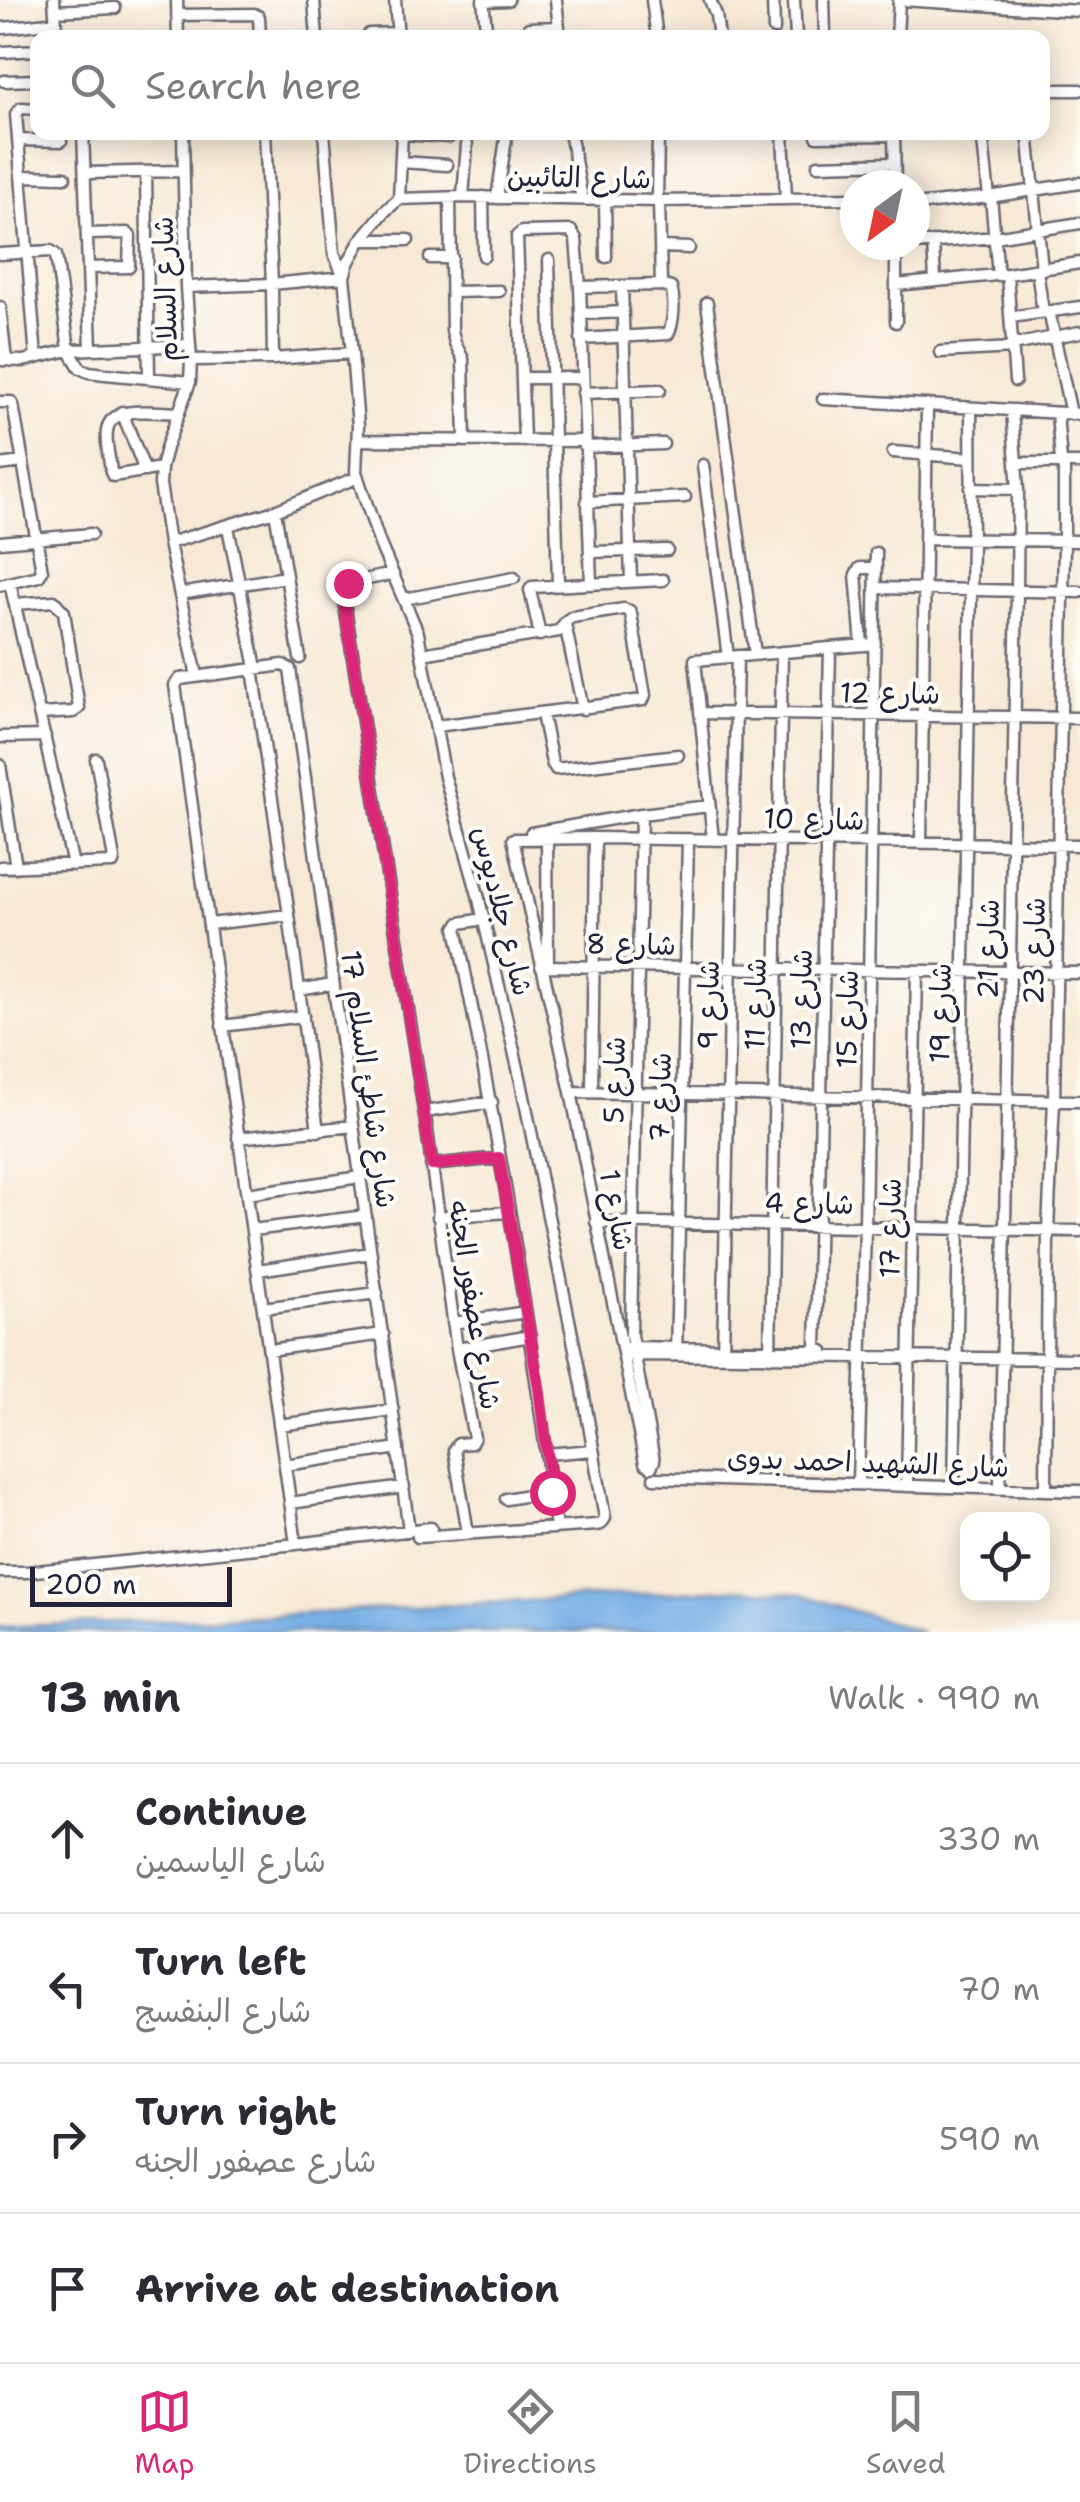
<!DOCTYPE html>
<html lang="en">
<head>
<meta charset="utf-8">
<style>
	body { margin:0; font-family:"Shantell Sans","Playpen Sans Arabic",sans-serif; background:#f7f7f7; color:#2b2b33 }
	.controls { position:absolute; right:30px; bottom:30px; display:grid; overflow:hidden; border-radius:20px; box-shadow:0 5px 25px #0003 }
	.controls button { width:90px; height:90px; display:grid; place-items:center; padding:0; border:0; border-bottom:2px solid #e1e1e2; background:#fff; color:#2b2b33; font:50px sans-serif }
	.compass { position:absolute; left:840px; top:170px; width:90px; height:90px; border-radius:50%; background:#fff; box-shadow:0 5px 25px #0003; rotate:213deg }
	.scale { position:absolute; left:30px; bottom:25px; width:202px; box-sizing:border-box; padding-left:10px; border:5px solid #22223b; border-top:0; font-size:28px; line-height:35px; white-space:nowrap; color:#22223b; -webkit-text-stroke:8px #fdfcf7; paint-order:stroke }
	.stop { position:absolute; width:30px; height:30px; margin:-22px; border:8px solid #db2777; border-radius:50%; background:#fff }
	.stop.end { background:#db2777; border-color:#fff; box-shadow:0 2px 10px #0008 }
	.list { margin:0; padding:0; list-style:none }
	h2 { display:flex; justify-content:space-between; align-items:center; height:130px; margin:0; padding:0 40px; font-size:42px }
	h2 small { font-size:32px; font-weight:400; color:#7c7c81 }
	.list li { display:grid; grid-template-columns:65px 1fr auto; gap:30px; align-items:center; box-sizing:border-box; height:150px; padding:0 40px; border-top:2px solid #e1e1e2 }
	.list b { display:block; font-size:38px; white-space:nowrap }
	.list p { margin:0; font-size:32px; white-space:nowrap; color:#7c7c81 }
	.list em { font-size:32px; font-style:normal; color:#7c7c81 }
	.icon { flex:none; width:55px; height:55px; fill:none; stroke:currentColor; stroke-width:2; stroke-linecap:round; stroke-linejoin:round }
	.map { position:relative; flex:none; width:1080px; height:1632px; overflow:hidden }
	.search { position:absolute; background:#fff; box-shadow:0 5px 25px #0003; left:30px; right:30px; top:30px; height:110px; display:flex; align-items:center; gap:25px; box-sizing:border-box; padding:0 35px; border-radius:20px; color:#7c7c81; font-size:38px }
	.sheet { height:730px; background:#fff }
	nav { display:flex; justify-content:space-around; align-items:center; box-sizing:border-box; height:140px; border-top:2px solid #e1e1e2; background:#fff; font-size:28px; color:#7c7c81 }
	nav a { display:grid; justify-items:center; gap:5px }
	nav .on { color:#db2777 }
	.map>svg:first-child { display:block }
	.water { fill:#74ade4; stroke:#4b6890; stroke-width:2.5 }
	.lines { fill:none; stroke-linecap:round; stroke-linejoin:round }
	.minor-casing { stroke:#6d6871; stroke-width:15 }
	.minor { stroke:#fff; stroke-width:10 }
	.route { stroke:#db2777; stroke-width:12 }
	.labels { text-anchor:middle; stroke-width:8; stroke-linejoin:round; paint-order:stroke }
	.street-label { font-size:28px; fill:#22223b; stroke:#fdfcf7 }
</style>
</head>
<body>
<div class="map">
<svg width="1080" height="1632" viewBox="0 0 1080 1632">
	<rect width="100%" height="100%" fill="#fdfcf7"/>
	<filter id="ink" filterUnits="userSpaceOnUse"><feTurbulence type="fractalNoise" baseFrequency=".01" numOctaves="2"/><feDisplacementMap in="SourceGraphic" scale="20" xChannelSelector="R" yChannelSelector="G"/><feConvolveMatrix kernelMatrix="1 2 1 2 8 2 1 2 1" color-interpolation-filters="sRGB"/></filter>
	<filter id="wash" filterUnits="userSpaceOnUse"><feTurbulence type="fractalNoise" baseFrequency=".0048" numOctaves="4" result="noise"/><feDisplacementMap in="SourceGraphic" scale="40" xChannelSelector="R" yChannelSelector="G"/><feGaussianBlur stdDeviation="2.25" result="paint"/><feColorMatrix in="noise" values="0 0 0 0 0 0 0 0 0 0 0 0 0 0 0 0 0 1.4 0 .05"/><feComposite in="paint" operator="in"/></filter>
	<g filter="url(#wash)">
		<rect width="100%" height="100%" fill="#f8e9d6"/>
		<!-- water -->
		<path class="water" d="M731,1589L800,1594L922,1632H0V1627L263,1616Z"/>
	</g>
	<g filter="url(#ink)">
		<g class="lines">
			<defs>
				<path id="minor" d="M54,0L57,38
					M177,0L178,38
					M314,0L317,38
					M395,0L398,38
					M483,0L487,38
					M556,0L560,38
					M652,0L657,38
					M710,0L716,15L719,38
					M773,0L774,29
					M794,0L796,38
					M824,0L825,36
					M901,0L1080,11
					M483,1L508,0
					M55,11L115,8
					M177,15L254,14L259,17L260,38
					M4,28L56,22
					M369,34L398,33
					M526,38L529,28L559,27
					M897,38L899,0
					M3,52L38,50
					M4,81L38,80
					M1042,90H1080
					M83,132L91,349
					M183,132L186,287L191,360L190,382L166,448L161,468L160,484L169,543L197,676
					M265,132L272,284L273,359
					M324,132L334,253L344,277L352,353L358,426L356,472L380,544L418,633L445,777L478,895L520,1077L581,1379L605,1518L601,1524L597,1525L418,1537
					M570,132L582,199
					M783,132L786,199
					M816,132L817,136L894,135
					M894,132L895,185
					M982,132L989,197
					M1028,132L1042,269
					M402,134L449,137
					M19,140L61,141
					M401,162L447,165
					M818,165L894,163
					M146,172L149,379
					M86,173L183,171
					M22,176L65,177
					M463,197L467,144
					M483,197L484,256
					M991,197L998,275
					M450,198L452,331L455,343L463,359L465,441
					M497,198L507,132
					M399,199L402,132
					M605,200L606,257
					M657,201L658,132
					M659,201L661,285
					M915,205L989,197L1080,183
					M88,234L127,233L130,236L129,267L89,268
					M361,240H408
					M933,242L935,281
					M915,244L995,237L1080,223
					M896,245V322
					M660,247L689,248
					M0,254L51,251L56,255L69,350L80,368L89,372L105,374L190,382
					M430,258H452
					M549,260L558,584
					M1037,270L1043,312
					M1007,274L1015,381
					M896,285L1007,274L1080,263
					M622,286L631,581
					M186,287L272,284L344,277L348,263L361,240L385,211L399,199L463,197L659,201L855,198
					M580,287L661,285L671,288C675,300 674,323 668,334L581,339
					M453,292L499,291
					M707,303L755,654
					M0,307L6,360
					M1049,311L1071,414
					M581,314L623,312
					M1011,317L1080,307
					M1013,345L1080,332
					M940,352L1013,348
					M36,358L16,114L21,108L38,109
					M0,360L23,361L69,350L190,345
					M191,360L273,359L352,353
					M523,378H583
					M583,393L660,390
					M823,399L1080,414
					M0,402H11L13,405L42,571L39,576L0,585
					M122,412L145,471
					M358,440L585,441
					M524,441L517,236L522,232L571,231L576,239L580,287L591,583
					M585,447L663,444
					M893,452L971,458
					M1017,463H1080
					M0,465L22,462
					M703,465L728,657
					M161,468L113,476L111,472C110,459 105,444 107,431C110,403 159,413 179,413
					M971,488L1018,489
					M587,502L685,497
					M275,511L300,658
					M228,527L256,668
					M925,539L1080,541
					M0,542L91,534
					M169,543L275,511L358,477
					M590,552L667,550
					M393,574L348,583L342,588L427,1130L457,1349L474,1438L471,1443L458,1444L454,1450L468,1533
					M10,583L73,865
					M876,588L1080,592
					M180,594L286,577
					M404,599L514,578
					M15,604L54,601L64,612L79,708L73,712L40,714
					M565,624L583,709
					M540,635L530,590L532,587L663,580
					M862,645L856,574L860,568H876
					M422,654L559,631L566,621L572,617L624,609L630,611L631,614L645,695L643,700L436,726
					M253,669L289,915L318,1131
					M700,713L1080,718
					M542,714L552,763L556,769L678,755
					M0,737L45,736
					M0,765L16,867
					M531,833L641,814L709,806
					M547,838L548,966
					M513,839L571,1092L645,1463L651,1467L654,1461L631,1335L641,814
					M513,839L595,838L1080,845
					M713,840L695,660L875,644
					M921,843L927,406
					M0,867L113,863L114,859L96,759
					M484,919L460,923L456,928C497,1127 531,1326 556,1528
					M209,924L289,915
					M541,966L1080,973
					M299,990L333,984
					M222,1026L303,1016
					M571,1092L1080,1101
					M592,1092L595,838
					M424,1112L492,1102
					M238,1138L353,1126
					M431,1165L499,1158
					M247,1194L360,1177
					M438,1217L509,1212
					M596,1222L1080,1231
					M252,1230L366,1216
					M258,1270L371,1253
					M263,1308L377,1293
					M453,1323L526,1312
					M630,1347L823,1351
					M457,1349L530,1336
					M269,1350L383,1334
					M816,1351L830,648
					M631,1355L1080,1359
					M676,1355L688,840
					M723,1356L737,656
					M770,1357L782,652
					M279,1425L393,1410
					M547,1454L593,1450
					M285,1465L398,1448
					M654,1478L1080,1491
					M858,1484L865,1227L876,553
					M907,1486L917,971
					M954,1487L972,540L971,409
					M1000,1488L1017,590L1018,489L1012,411
					M1046,1490L1048,1230L1054,1101L1064,541V469L1061,461L1057,414
					M506,1499L552,1491
					M290,1503L404,1487
					M296,1544L175,685L180,679L283,665L290,669L409,1530
					M0,1572H26L296,1544L431,1528"/>
			</defs>
			<!-- minor casing -->
			<use href="#minor" class="minor-casing"/>
			<!-- minor -->
			<use href="#minor" class="minor"/>
		</g>
	</g>
	<g class="lines" filter="url(#ink)">
		<!-- route -->
		<path class="route" d="M348,583L342,588L432,1165L499,1158L539,1388L552,1492"/>
	</g>
	<g class="labels">
		<!-- street labels -->
		<g class="street-label">
			<text transform="translate(579 177) rotate(1)" y="10">شارع التائبين</text>
			<text transform="translate(165 289) rotate(-92)" y="10">شارع السلام</text>
			<text transform="translate(890 693) rotate(1)" y="10">شارع 12</text>
			<text transform="translate(814 819) rotate(1)" y="10">شارع 10</text>
			<text transform="translate(503 911) rotate(76)" y="10">شارع جلاديوس</text>
			<text transform="translate(631 944) rotate(1)" y="10">شارع 8</text>
			<text transform="translate(988 949) rotate(-89)" y="10">شارع 21</text>
			<text transform="translate(1034 951) rotate(-89)" y="10">شارع 23</text>
			<text transform="translate(801 999) rotate(-89)" y="10">شارع 13</text>
			<text transform="translate(755 1004) rotate(-89)" y="10">شارع 11</text>
			<text transform="translate(708 1005) rotate(-89)" y="10">شارع 9</text>
			<text transform="translate(940 1013) rotate(-89)" y="10">شارع 19</text>
			<text transform="translate(847 1019) rotate(-89)" y="10">شارع 15</text>
			<text transform="translate(369 1079) rotate(82)" y="10">شارع شاطئ السلام 17</text>
			<text transform="translate(614 1080) rotate(-89)" y="10">شارع 5</text>
			<text transform="translate(660 1097) rotate(-89)" y="10">شارع 7</text>
			<text transform="translate(809 1203) rotate(1)" y="10">شارع 4</text>
			<text transform="translate(617 1210) rotate(79)" y="10">شارع 1</text>
			<text transform="translate(890 1228) rotate(-89)" y="10">شارع 17</text>
			<text transform="translate(475 1305) rotate(81)" y="10">شارع عصفور الجنه</text>
			<text transform="translate(868 1462) rotate(2)" y="10">شارع الشهيد احمد بدوى</text>
		</g>
	</g>
</svg>
<div class="controls">
<button><svg class="icon" aria-label="locate" viewBox="0 0 24 24"><circle cx="12" cy="12" r="6"/><path d="M12 2v4M12 18v4M2 12h4M18 12h4"/></svg></button>
</div>
<svg class="compass" viewBox="-18 -18 36 36"><path d="M0-13l5 13h-10z" fill="#e53935"/><path d="M0 13l5-13h-10z" fill="#7c7c81"/></svg>
<div class="scale">200 m</div>
<div class="stop" style="left:552px;top:1492px"></div>
<div class="stop end" style="left:348px;top:583px"></div>
<div class="search"><svg class="icon" aria-label="search" viewBox="0 0 24 24"><circle cx="10" cy="10" r="6"/><path d="M15 15l6 6"/></svg>Search here</div>
</div>
<section class="sheet">
<h2>13 min<small>Walk · 990 m</small></h2>
<ul class="list">
<li><svg class="icon" aria-label="ahead" viewBox="0 0 24 24"><path d="M12 20V5M6 11l6-6 6 6"/></svg><div><b>Continue</b><p>شارع الياسمين</p></div><em>330 m</em></li>
<li><svg class="icon" aria-label="left" viewBox="0 0 24 24"><path d="M17 20v-9H6M10 6l-5 5 5 5"/></svg><div><b>Turn left</b><p>شارع البنفسج</p></div><em>70 m</em></li>
<li><svg class="icon" aria-label="right" viewBox="0 0 24 24"><path d="M7 20v-9h11M14 6l5 5-5 5"/></svg><div><b>Turn right</b><p>شارع عصفور الجنه</p></div><em>590 m</em></li>
<li><svg class="icon" aria-label="arrive" viewBox="0 0 24 24"><path d="M6 21V4h12l-3 4 3 4H6"/></svg><div><b>Arrive at destination</b></div></li>
</ul>
</section>
<nav>
<a class="on"><svg class="icon" aria-label="map" viewBox="0 0 24 24"><path d="M3 6l6-2 6 2 6-2v14l-6 2-6-2-6 2zM9 4v14M15 6v14"/></svg>Map</a>
<a><svg class="icon" aria-label="directions" viewBox="0 0 24 24"><path d="M12 3l9 9-9 9-9-9zM9 14v-3h6M13 9l2 2-2 2"/></svg>Directions</a>
<a><svg class="icon" aria-label="saved" viewBox="0 0 24 24"><path d="M7 4h10v16l-5-4-5 4z"/></svg>Saved</a>
</nav>
</body>
</html>
